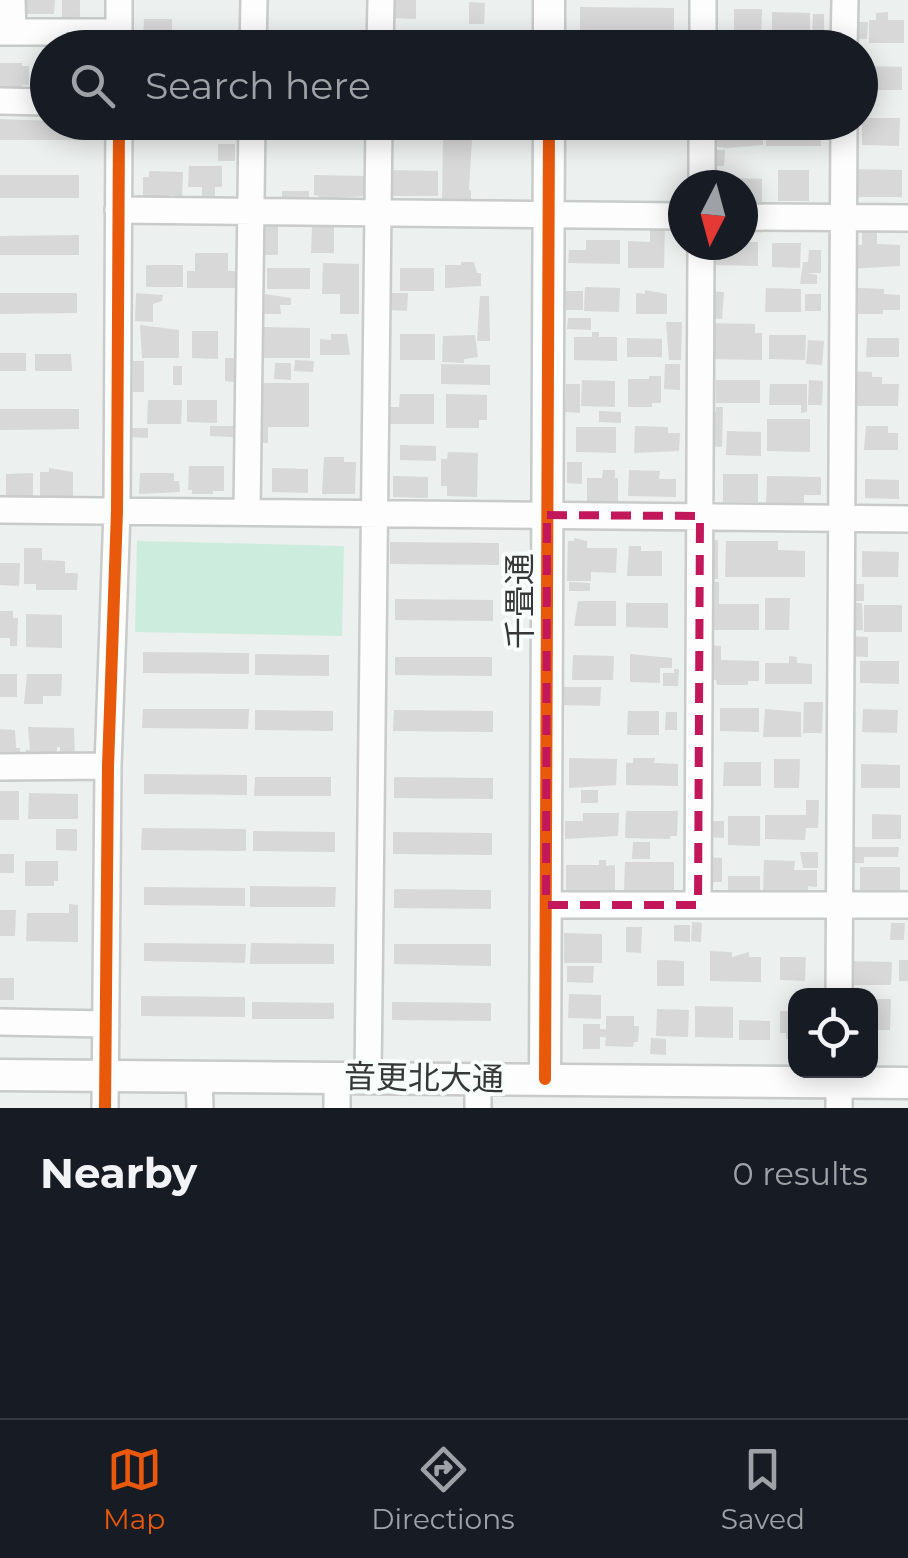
<!DOCTYPE html>
<html lang="en">
<head>
<meta charset="utf-8">
<style>
	body { margin:0; font-family:Montserrat,"Noto Sans JP",sans-serif; background:#20242c; color:#f1f3f6 }
	.controls { position:absolute; right:30px; bottom:30px; display:grid; overflow:hidden; border-radius:20px; box-shadow:0 5px 25px #0003 }
	.controls button { width:90px; height:90px; display:grid; place-items:center; padding:0; border:0; border-bottom:2px solid #363941; background:#171b24; color:#f1f3f6; font:50px sans-serif }
	.compass { position:absolute; left:668px; top:170px; width:90px; height:90px; border-radius:50%; background:#171b24; box-shadow:0 5px 25px #0003; rotate:186deg }
	.list { margin:0; padding:0; list-style:none }
	h2 { display:flex; justify-content:space-between; align-items:center; height:130px; margin:0; padding:0 40px; font-size:42px }
	h2 small { font-size:32px; font-weight:400; color:#9ea1a6 }
	.icon { flex:none; width:55px; height:55px; fill:none; stroke:currentColor; stroke-width:2; stroke-linecap:round; stroke-linejoin:round }
	.map { position:relative; flex:none; width:908px; height:1108px; overflow:hidden }
	.search { position:absolute; background:#171b24; box-shadow:0 5px 25px #0003; left:30px; right:30px; top:30px; height:110px; display:flex; align-items:center; gap:25px; box-sizing:border-box; padding:0 35px; border-radius:55px; color:#9ea1a6; font-size:38px }
	.sheet { height:310px; background:#171b24 }
	nav { display:flex; justify-content:space-around; align-items:center; box-sizing:border-box; height:140px; border-top:2px solid #363941; background:#171b24; font-size:28px; color:#9ea1a6 }
	nav a { display:grid; justify-items:center; gap:5px }
	nav .on { color:#ea580c }
	.map>svg:first-child { display:block }
	.green { fill:#cceddd }
	.building { fill:#d7d8d7 }
	.lines { fill:none; stroke-linecap:round; stroke-linejoin:round }
	.minor-casing { stroke:#c8cbc9; stroke-width:30 }
	.tertiary-casing { stroke:#c8cbc9; stroke-width:35 }
	.minor { stroke:#fcfdfc; stroke-width:25 }
	.tertiary { stroke:#fcfdfc; stroke-width:30 }
	.cycleway-casing { stroke:#f8fefb; stroke-width:19 }
	.cycleway { stroke:#e8590c; stroke-width:12 }
	.marked { fill:none; stroke:#c2185b; stroke-width:8; stroke-dasharray:20 12; stroke-linejoin:round }
	.labels { text-anchor:middle; stroke-width:8; stroke-linejoin:round; paint-order:stroke }
	.street-label { font-size:32px; fill:#363837; stroke:#f8fefb }
</style>
</head>
<body>
<div class="map">
<svg width="908" height="1108" viewBox="0 0 908 1108">
	<rect width="100%" height="100%" fill="#ecf0ee"/>
	<!-- green -->
	<path class="green" d="M137,541L344,546L342,636L135,632Z"/>
	<!-- building -->
	<path class="building" d="M25,0H55L54,14H25Z
		M62,0H80V18H62Z
		M391,0H416V19L391,18Z
		M469,2L485,3L484,24H469Z
		M580,7L674,8V47L580,46Z
		M734,9H762L761,41H734Z
		M772,12L810,13V41H772Z
		M888,12V20H904V43H869V20H876V13Z
		M813,14H824V40L812,39Z
		M144,19H172V48H137V40H143Z
		M857,22H868L867,39L850,38Z
		M190,31H213V41H219V36H231L230,48H190Z
		M298,32H312V48H267V37H298Z
		M445,32L479,33L478,48H445Z
		M395,35L442,36V48H395Z
		M322,38H355V48H322Z
		M0,63H22V66H29V85H22V88L0,89Z
		M41,64H48V88H41Z
		M868,66L902,67V90H867Z
		M862,118H900L899,146L862,145Z
		M0,119L79,122V140H0Z
		M190,122H227L226,131L190,130Z
		M280,122H311V131H280Z
		M315,122H349V130H315Z
		M389,122H439V129L389,131Z
		M442,122H485V128H442Z
		M726,122L752,123V127H763V145L726,148L709,145V135H720V126H727Z
		M770,122L821,125V146H766V125Z
		M443,138L472,139L469,190H471V204L442,203Z
		M218,144H235V161H218Z
		M710,150H725L724,166H709Z
		M189,166H222V187H215V196H202V187H188Z
		M855,169L902,170V197H854Z
		M389,170L438,171V196H389Z
		M778,170H809V201H778Z
		M149,171L183,172L182,196L169,195V200H143V177H149Z
		M714,174H734V178L762,179V202H743V185H712Z
		M0,175H79V198H0Z
		M314,175L365,176V196L319,199V196L314,195Z
		M282,191H309V199H282Z
		M260,223H278V255H259Z
		M650,225H665L664,268H628V241L650,242Z
		M312,227H334V253H311Z
		M862,231H877V244L900,245V266L847,269V245H862Z
		M79,235V255H0V236Z
		M586,240H620V264L568,263L569,250H586Z
		M743,242H758V266L715,265V245H743Z
		M772,243H801L800,268L772,267Z
		M809,250H821V273H807L817,275V284H800L803,262H808Z
		M195,253H228V271H235V288H187V271H195Z
		M461,262H474L477,273H481V286L445,288V265H461Z
		M323,263L359,264V314H340V294H322Z
		M146,265H183V287H146Z
		M267,268H310V289H267Z
		M400,268H434V291H400Z
		M585,287L620,288L619,312L584,311Z
		M766,288L801,289V312H765Z
		M858,288L884,289V294L900,295V310H883V314H858Z
		M645,290L667,294V314H636V293L645,294Z
		M566,291H583V310H566Z
		M706,291L724,292L722,319L705,318Z
		M0,293H77V313L0,314Z
		M136,293L163,295L162,301L153,304V322L135,321Z
		M392,293H408L407,311L391,310Z
		M265,294L291,298V305H280L281,314H264Z
		M805,294H821V311H805Z
		M480,296H489L490,341H477Z
		M568,318H591V330L567,329Z
		M666,322H682L681,360H669Z
		M710,323L755,324V333H762V360L709,359Z
		M140,325L179,330V358H142Z
		M262,327L310,328V358H262Z
		M192,331H218V359L192,358Z
		M592,332H599V337H617V361L574,360V337H592Z
		M331,334H347L350,355H320V339L331,340Z
		M400,334H435V360H400Z
		M475,335L478,357L464,359V363L442,362L443,336Z
		M769,335H806L805,360L769,359Z
		M627,338L662,339V357H627Z
		M867,338H899V357H866Z
		M808,340L824,341L822,365L806,364Z
		M0,353H26V371H0Z
		M35,354H71L72,371H35Z
		M225,358H235L234,382L225,381Z
		M295,360L314,361L313,372L294,371Z
		M133,361H144V392H133Z
		M275,363H291V380L274,379Z
		M441,364L490,365V385L441,384Z
		M665,364H680V390L664,389Z
		M173,366H182V385H173Z
		M846,371L872,372V377H882V384H899L898,406H856V383H846Z
		M649,376H661V403H652V407H628V379H649Z
		M582,380L615,381V407L581,406Z
		M716,380H760V403H716Z
		M809,380L823,381L822,405H808Z
		M262,383H309V427H268V443H258Z
		M566,384H580V413L565,412Z
		M770,384H807V412L801,413V405H769Z
		M400,394H434V424H388V407H399Z
		M446,394L487,395V420H479V428H446Z
		M148,400H182L181,424H147Z
		M187,400H217V423L187,422Z
		M716,407H723L722,447L704,446V412H716Z
		M0,409H79V429L0,430Z
		M599,411L621,412V423L599,422Z
		M767,419H810V452L767,451Z
		M210,426H234L233,437L210,436Z
		M635,426L668,427V433H680L679,451L634,453Z
		M866,426H888V433H898V450H864Z
		M576,427H616V453L576,452Z
		M129,428H148V438L128,437Z
		M727,431L761,432V456L726,455Z
		M400,445L436,446V461L400,460Z
		M448,452L478,453L477,497L447,496V486H441V459H447Z
		M324,457H344V462H356L355,494H322Z
		M567,462H582V484L567,483Z
		M189,466H224V491H213V494H192V490H188Z
		M49,468L73,472V498H40V472H49Z
		M272,468L308,469V493L272,492Z
		M603,470H615V478H618V503H587V478H602Z
		M629,470L660,471L659,479H676V497L628,496Z
		M33,473V497H6V474Z
		M140,473H174V481H179L180,492L139,494Z
		M723,474H758V502H723Z
		M393,476L428,477V498L393,497Z
		M767,476L821,477V495H804V504H766Z
		M865,479L899,480V499L865,498Z
		M574,538L587,541V548H617L616,573L591,572V581H567L568,541H574Z
		M706,540H718V579H706Z
		M726,541H778V550L805,551V577H725Z
		M390,542L499,543V565L390,564Z
		M629,546H641V551H662V576H627Z
		M24,548H42V560L65,561V573H78L77,590H36V584H24Z
		M862,551L899,552L898,577H862Z
		M0,563H20L19,586L0,585Z
		M569,582L590,583V591H569Z
		M703,582H719V604H759V630H709Z
		M845,584H864V601H845Z
		M765,598H790L789,630H765Z
		M395,599L493,600V621L395,620Z
		M578,601H616V626H574Z
		M626,603H668V628L626,627Z
		M847,603H862L863,630L847,631Z
		M864,605H902V632H864Z
		M0,611H13V618H18L17,646H10V638H0Z
		M26,614L62,615V648L26,647Z
		M847,636L868,637V657L847,656Z
		M705,645L721,646V660L759,661V681H748V685H717L716,680H710Z
		M143,652L249,653V674L143,673Z
		M255,654L329,655V676L255,675Z
		M630,654L672,658V668H660V683L630,682Z
		M573,655L614,656L613,680H572Z
		M789,656L797,657V663L812,664V684H765V663H789Z
		M395,657H492V676L395,675Z
		M860,661H899V684L860,683Z
		M674,669H679L678,686H663V673H674Z
		M0,674H17V697H0Z
		M27,674H62L61,696H43V704H24Z
		M563,687H601L600,706L563,705Z
		M804,702H823L822,733H803Z
		M720,708H759V732L720,731Z
		M143,709H249L248,729L142,728Z
		M765,709L801,712V737H763Z
		M863,709L898,710L897,733L862,732Z
		M255,710L333,711V731L255,730Z
		M394,710L493,711V732L393,731Z
		M628,711H659V735H627Z
		M666,712H677V730H665Z
		M28,727L74,728L75,763L60,755V747H57V753H42L26,759V750H30Z
		M0,729L15,730L16,748H20V761H0Z
		M569,758L617,759L616,785L569,788Z
		M633,758H655L654,763L678,764V786L626,785V763H633Z
		M774,759H800L799,788H774Z
		M724,762H761V786H723Z
		M861,764L900,765V788H861Z
		M144,774L247,775V795L144,794Z
		M255,777H331V796H254Z
		M394,777L493,778V799L394,798Z
		M581,790H598V803H581Z
		M0,791H19V820H0Z
		M29,793L78,794V819H28Z
		M806,800H819L818,828H806L805,840L765,839V815H806Z
		M626,811H678L677,836H670V839L625,838Z
		M583,813H619L618,836L565,839V821H583Z
		M872,814L901,815V839H872Z
		M728,816H760V846L728,845Z
		M708,821H724V838L708,837Z
		M142,828L246,829V851L141,850Z
		M56,829H77V851L56,850Z
		M253,831L335,832V852L253,851Z
		M393,832L492,833V855L393,854Z
		M633,842H650V859H632Z
		M847,847H899L898,857H864V863H846Z
		M800,852H818V868H803Z
		M0,854H14V873H0Z
		M702,857L722,858V882H706Z
		M599,860H606V866L615,865V891L577,894V891H566V865H599Z
		M764,860L795,861L794,870H817V887L808,886V892L794,894H763Z
		M25,861H58V881H54V886H25Z
		M625,862H674V890H624Z
		M860,867H900V897H860Z
		M728,876H760V897H728Z
		M250,886L336,887L335,907H250Z
		M144,887L245,888V906L144,905Z
		M394,889L491,890V909L394,908Z
		M69,904L78,905V942L26,941L27,913H69Z
		M0,910H16L15,936H0Z
		M692,922L702,923L701,942L691,941Z
		M891,923H905L904,940H890Z
		M674,925H690V942L674,941Z
		M626,927H642L641,953L626,952Z
		M564,933L602,934V963H564Z
		M144,943L246,944L245,963L144,961Z
		M251,943L334,944V964H250Z
		M394,944H491V966L394,964Z
		M710,951L732,952V957L749,952V957H761V982L710,981Z
		M780,957H806L805,981L780,980Z
		M657,960L684,961V986H657Z
		M899,960H908V981H899Z
		M845,961L892,962L891,985H845Z
		M567,966H594L593,983L567,982Z
		M0,978H14V1000H0Z
		M569,994L601,995V1019L568,1018Z
		M141,996L245,997V1017L141,1016Z
		M870,999H891L890,1030H870Z
		M252,1002L334,1003V1019H252Z
		M392,1002L491,1003V1021L392,1020Z
		M695,1006L733,1007V1038L695,1037Z
		M657,1009L689,1010L688,1037L656,1036Z
		M780,1011H796V1039H786V1033H780Z
		M606,1016H634V1026H639L638,1042H634L633,1047L605,1046L606,1037H600V1049H583V1024H600V1029H606Z
		M739,1020L770,1021V1040H739Z
		M651,1038L666,1039V1055L650,1054Z"/>
	<g class="lines">
		<defs>
			<path id="minor" d="M12,0L13,32
				M0,32H119
				M119,48V0
				M253,48L254,0
				M380,48L381,0
				M703,48V0
				M844,48L845,0
				M0,101L48,102
				M702,185V122
				M118,210L683,216
				M743,217L908,218
				M0,510L908,519
				M247,512L252,122
				M0,767L108,766
				M546,905H908
				M698,905L701,245
				M839,996L844,122
				M0,1022L106,1024
				M199,1076L200,1108
				M368,1077L379,122
				M105,1108L108,766L117,511L119,122
				M337,1108V1077
				M478,1108V1078
				M839,1108V1070"/>
			<path id="tertiary" d="M549,48V0
				M0,1075L908,1083
				M545,1079L549,122"/>
		</defs>
		<!-- minor casing -->
		<use href="#minor" class="minor-casing"/>
		<!-- tertiary casing -->
		<use href="#tertiary" class="tertiary-casing"/>
		<!-- minor -->
		<use href="#minor" class="minor"/>
		<!-- tertiary -->
		<use href="#tertiary" class="tertiary"/>
		<defs>
			<path id="cycleway" d="M545,1079L549,122
				M105,1108L108,766L117,511L119,122"/>
		</defs>
		<!-- cycleway casing -->
		<use href="#cycleway" class="cycleway-casing"/>
		<!-- cycleway -->
		<use href="#cycleway" class="cycleway"/>
	</g>
	<!-- marked area -->
	<path class="marked" d="M547,515L700,516L698,905H546Z"/>
	<g class="labels">
		<!-- street labels -->
		<g class="street-label">
			<text transform="translate(520 601) rotate(-90)" y="11">千畳通</text>
			<text transform="translate(424 1078) rotate(1)" y="11">音更北大通</text>
		</g>
	</g>
</svg>
<div class="controls">
<button><svg class="icon" aria-label="locate" viewBox="0 0 24 24"><circle cx="12" cy="12" r="6"/><path d="M12 2v4M12 18v4M2 12h4M18 12h4"/></svg></button>
</div>
<svg class="compass" viewBox="-18 -18 36 36"><path d="M0-13l5 13h-10z" fill="#e53935"/><path d="M0 13l5-13h-10z" fill="#9ea1a6"/></svg>
<div class="search"><svg class="icon" aria-label="search" viewBox="0 0 24 24"><circle cx="10" cy="10" r="6"/><path d="M15 15l6 6"/></svg>Search here</div>
</div>
<section class="sheet">
<h2>Nearby<small>0 results</small></h2>
<ul class="list">
</ul>
</section>
<nav>
<a class="on"><svg class="icon" aria-label="map" viewBox="0 0 24 24"><path d="M3 6l6-2 6 2 6-2v14l-6 2-6-2-6 2zM9 4v14M15 6v14"/></svg>Map</a>
<a><svg class="icon" aria-label="directions" viewBox="0 0 24 24"><path d="M12 3l9 9-9 9-9-9zM9 14v-3h6M13 9l2 2-2 2"/></svg>Directions</a>
<a><svg class="icon" aria-label="saved" viewBox="0 0 24 24"><path d="M7 4h10v16l-5-4-5 4z"/></svg>Saved</a>
</nav>
</body>
</html>
